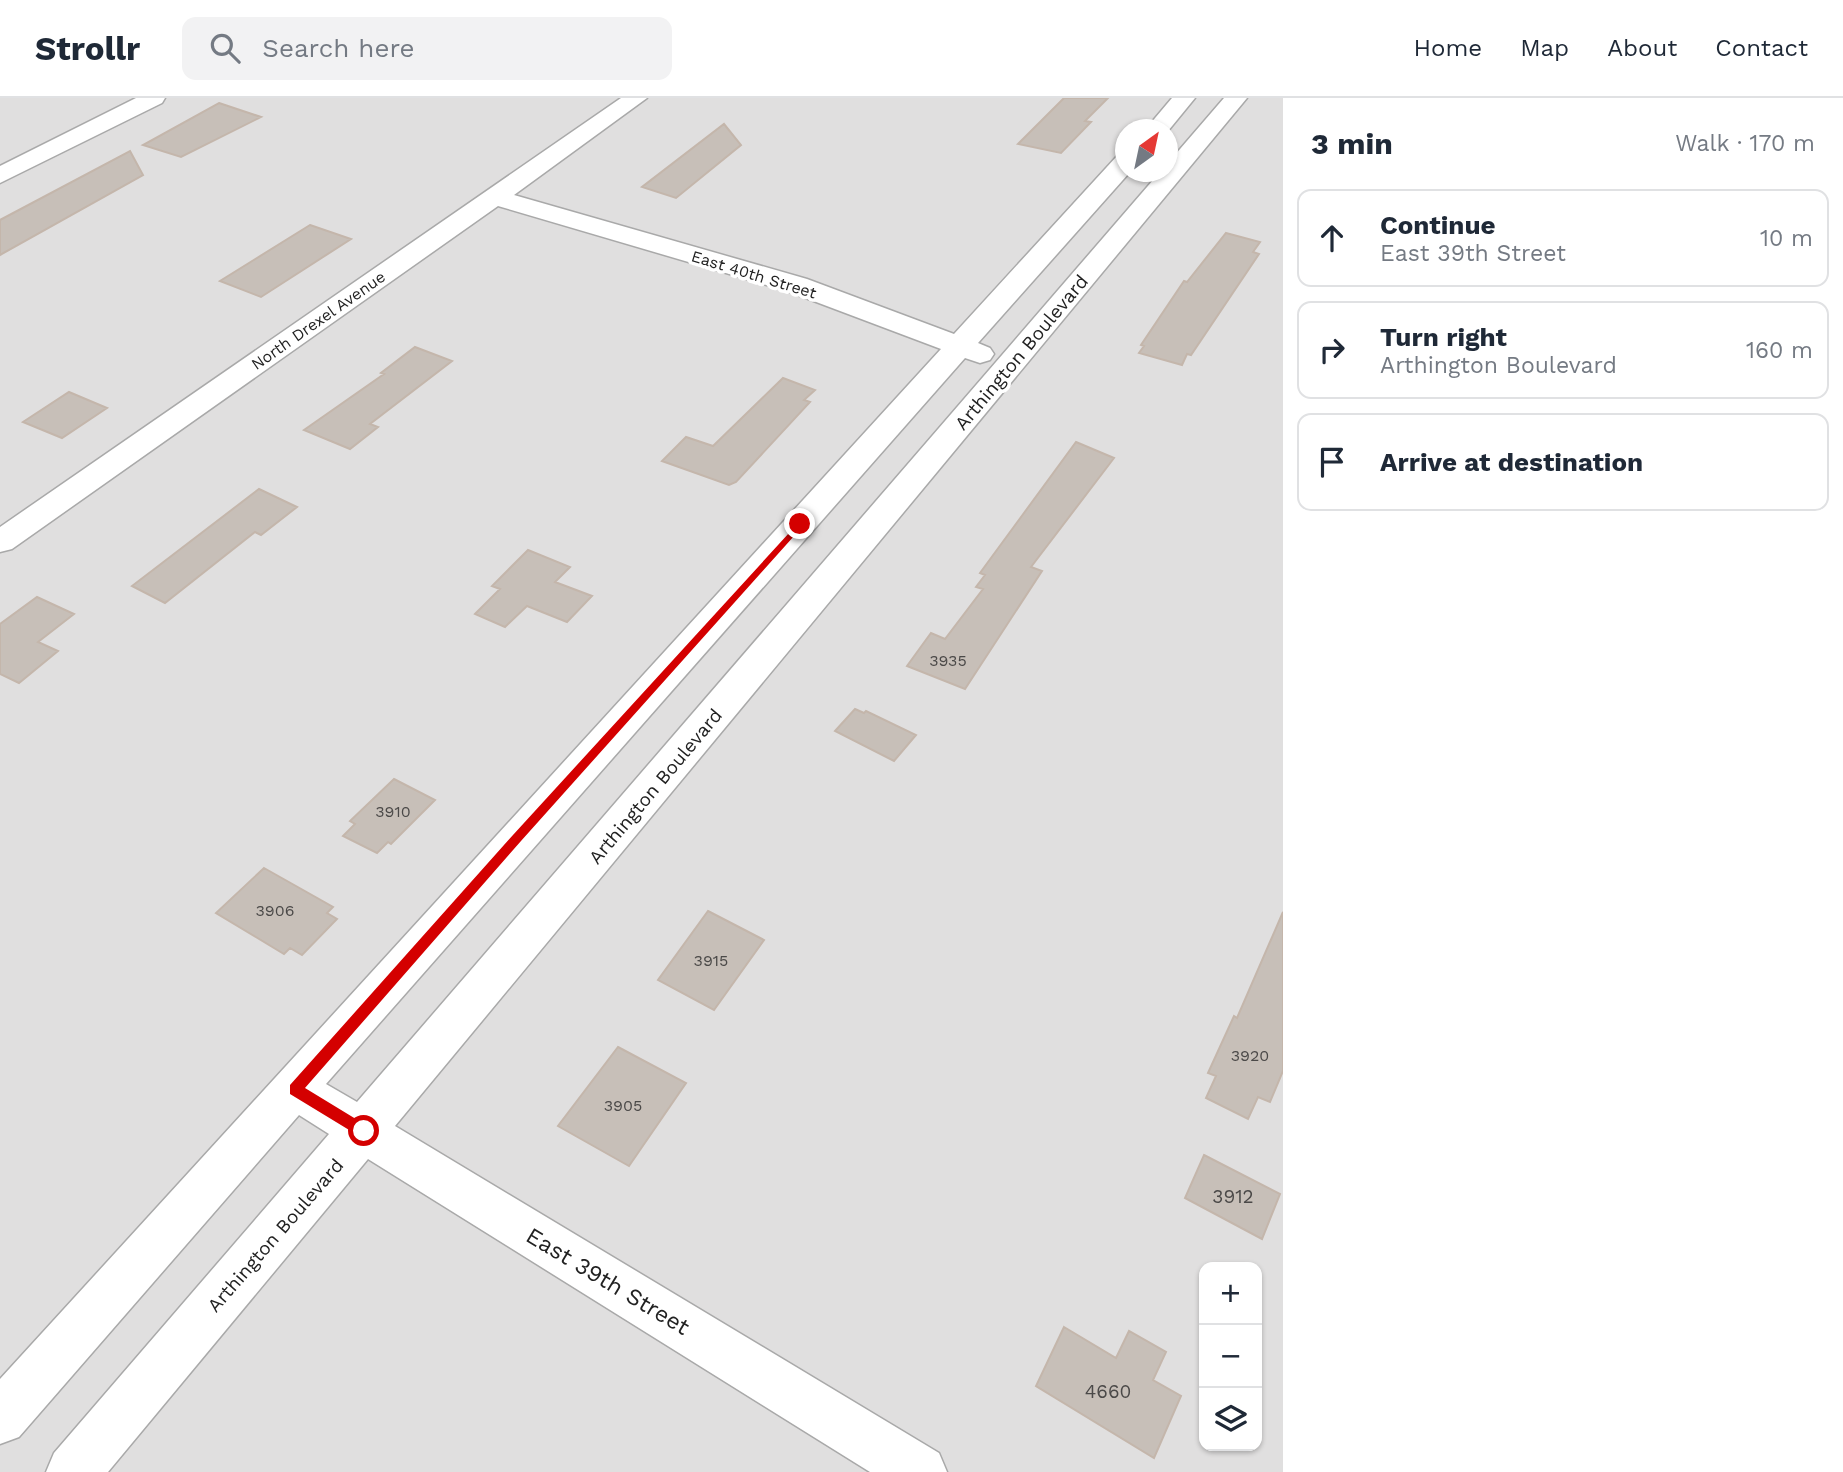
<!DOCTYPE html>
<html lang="en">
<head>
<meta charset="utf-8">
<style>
	body { margin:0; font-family:"Work Sans",sans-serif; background:#f2f2f3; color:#1f2937 }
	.controls { position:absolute; right:21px; bottom:21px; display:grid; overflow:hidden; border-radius:14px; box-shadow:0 2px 5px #0004 }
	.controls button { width:63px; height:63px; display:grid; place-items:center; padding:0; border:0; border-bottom:2px solid #e0e1e3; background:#fff; color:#1f2937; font:35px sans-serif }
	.compass { position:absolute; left:1115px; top:21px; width:63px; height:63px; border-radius:50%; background:#fff; box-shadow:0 2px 5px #0004; rotate:33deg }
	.stop { position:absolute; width:21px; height:21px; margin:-16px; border:5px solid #d40000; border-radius:50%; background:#fff }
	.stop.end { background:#d40000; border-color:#fff; box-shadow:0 2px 7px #0008 }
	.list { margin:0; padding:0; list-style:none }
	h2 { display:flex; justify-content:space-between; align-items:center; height:91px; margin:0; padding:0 28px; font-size:30px }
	h2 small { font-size:23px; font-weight:400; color:#747a83 }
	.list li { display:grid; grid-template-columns:46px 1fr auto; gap:21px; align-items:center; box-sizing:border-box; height:98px; margin:0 14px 14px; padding:0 14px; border:2px solid #e0e1e3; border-radius:14px }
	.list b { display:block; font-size:26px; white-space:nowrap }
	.list p { margin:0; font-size:23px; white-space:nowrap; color:#747a83 }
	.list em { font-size:23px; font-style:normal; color:#747a83 }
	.icon { flex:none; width:38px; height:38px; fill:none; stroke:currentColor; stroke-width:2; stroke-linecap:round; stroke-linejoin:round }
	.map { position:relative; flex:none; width:1283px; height:1374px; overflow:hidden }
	header { display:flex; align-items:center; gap:42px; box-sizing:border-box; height:98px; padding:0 35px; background:#fff; border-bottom:2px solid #e0e1e3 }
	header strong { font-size:33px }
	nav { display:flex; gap:38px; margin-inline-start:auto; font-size:24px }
	.search { width:490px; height:63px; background:#f2f2f3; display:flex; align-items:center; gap:18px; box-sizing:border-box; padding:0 24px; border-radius:14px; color:#747a83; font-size:26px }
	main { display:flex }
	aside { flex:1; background:#fff }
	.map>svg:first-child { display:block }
	.residential { fill:#e0dfdf; fill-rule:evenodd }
	.building { fill:#c7bfb8; stroke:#c4b6ab; stroke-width:2 }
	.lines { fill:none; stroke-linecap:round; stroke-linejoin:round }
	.minor-casing { stroke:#a9a9a9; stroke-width:3 }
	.minor { fill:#fff; fill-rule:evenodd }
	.route { fill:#d40000 }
	.labels { text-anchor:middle; stroke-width:7; stroke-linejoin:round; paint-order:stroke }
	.far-street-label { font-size:16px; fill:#222; stroke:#fff }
	.number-label { font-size:16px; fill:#4b4948 }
	.street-label { font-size:19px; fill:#222; stroke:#fff }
	.near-number-label { font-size:19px; fill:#4b4948 }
	.near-street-label { font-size:23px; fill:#222; stroke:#fff }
</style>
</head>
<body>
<header>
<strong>Strollr</strong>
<div class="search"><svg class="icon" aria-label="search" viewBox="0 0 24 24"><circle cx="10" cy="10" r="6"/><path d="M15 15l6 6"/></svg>Search here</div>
<nav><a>Home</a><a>Map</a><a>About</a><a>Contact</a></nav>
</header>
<main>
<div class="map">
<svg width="1283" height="1374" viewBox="0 0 1283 1374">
	<rect width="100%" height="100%" fill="#f2efe9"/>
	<!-- residential -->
	<path class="residential" d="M0,0H1283V1374H0ZM1126,32H1168V74H1126ZM1204,1169H1257V1348H1204Z"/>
	<!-- building -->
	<path class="building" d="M1064,0H1108L1085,23L1091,24L1061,55L1018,46Z
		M219,5L261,19L181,59L143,47Z
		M724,26L741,47L676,100L642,89Z
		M130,53L143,77L0,157V122Z
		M310,127L351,141L261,199L220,183Z
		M1226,135L1260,144L1253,154L1259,156L1191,257L1187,256L1182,267L1139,255L1144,248L1141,247L1184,183L1187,184Z
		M415,249L452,263L370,326L378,329L350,351L304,332L384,276L381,275Z
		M783,280L815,292L804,302L810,304L736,384L729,387L662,363L686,339L713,348Z
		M69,294L107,310L62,340L23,324Z
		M1076,344L1114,360L1031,469L1042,473L965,591L907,568L931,535L945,541L983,491L976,489L985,477L980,475Z
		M259,391L297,409L261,437L255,434L165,505L132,488Z
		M528,452L570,469L555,484L592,498L567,524L527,508L505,529L475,516L500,491L492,488Z
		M37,499L74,516L38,544L58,553L19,585L0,576V526Z
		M855,611L864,615L866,613L916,637L894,663L835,633Z
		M394,681L435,702L391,746L388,744L377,755L343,738L355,726L350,723Z
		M264,770L333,809L327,815L337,821L302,857L290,850L284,856L216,815Z
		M708,813L764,842L714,912L658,882Z
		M1283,814V973L1270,1004L1258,999L1248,1021L1206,1000L1216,978L1208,975L1234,918L1237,920Z
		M618,949L686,985L629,1068L558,1028Z
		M1204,1057L1280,1096L1262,1141L1185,1100Z
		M1064,1229L1116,1260L1129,1233L1166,1254L1153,1282L1181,1298L1154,1360L1036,1288Z"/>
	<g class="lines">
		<defs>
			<path id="minor" d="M136,0H165L162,5L0,85V68Z
				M621,0H647L514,97L807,181L954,236L1117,58L1126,56V74H1130L978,245L990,250L994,256L990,262L980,265L965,260L326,986L357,1004L1160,74H1168V65L1224,0H1247L395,1028L939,1355L947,1374H870L368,1061L108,1374H46L54,1355L329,1036L299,1017L19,1339L0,1346V1281L941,251L787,193L498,108L12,451L0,454V429Z
				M1172,0H1195L1168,33L1145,32Z"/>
		</defs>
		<!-- minor casing -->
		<use href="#minor" class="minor-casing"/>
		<!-- minor -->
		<use href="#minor" class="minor"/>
	</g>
	<!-- route -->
	<path class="route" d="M800,423L803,424V428L521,743L305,990L369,1029V1038H359L290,996V987L513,737Z"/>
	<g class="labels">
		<!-- far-street labels -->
		<g class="far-street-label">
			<text transform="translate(754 176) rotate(17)" y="6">East 40th Street</text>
			<text transform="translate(318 222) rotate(-35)" y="6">North Drexel Avenue</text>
		</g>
		<!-- number labels -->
		<g class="number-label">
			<text x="948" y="568">3935</text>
			<text x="393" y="719">3910</text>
			<text x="275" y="818">3906</text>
			<text x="711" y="868">3915</text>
			<text x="1250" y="963">3920</text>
			<text x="623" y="1013">3905</text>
		</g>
		<!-- street labels -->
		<g class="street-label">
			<text transform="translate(1021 254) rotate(-50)" y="7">Arthington Boulevard</text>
			<text transform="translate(655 688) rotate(-50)" y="7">Arthington Boulevard</text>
			<text transform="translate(275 1137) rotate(-49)" y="7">Arthington Boulevard</text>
		</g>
		<!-- near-number labels -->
		<g class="near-number-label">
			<text x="1233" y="1105">3912</text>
			<text x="1108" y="1300">4660</text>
		</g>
		<!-- near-street labels -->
		<g class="near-street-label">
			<text transform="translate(608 1183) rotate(31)" y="8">East 39th Street</text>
		</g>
	</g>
</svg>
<div class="controls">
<button>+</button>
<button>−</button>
<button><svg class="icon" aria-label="layers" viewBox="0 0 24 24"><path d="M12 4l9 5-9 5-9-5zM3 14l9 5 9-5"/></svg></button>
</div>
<svg class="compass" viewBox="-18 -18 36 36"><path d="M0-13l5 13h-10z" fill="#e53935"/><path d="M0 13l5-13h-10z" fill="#747a83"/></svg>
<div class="stop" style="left:364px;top:1033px"></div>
<div class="stop end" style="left:800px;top:426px"></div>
</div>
<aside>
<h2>3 min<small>Walk · 170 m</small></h2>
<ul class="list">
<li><svg class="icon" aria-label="ahead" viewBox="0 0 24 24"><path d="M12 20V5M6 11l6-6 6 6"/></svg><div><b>Continue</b><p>East 39th Street</p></div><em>10 m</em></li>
<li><svg class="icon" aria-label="right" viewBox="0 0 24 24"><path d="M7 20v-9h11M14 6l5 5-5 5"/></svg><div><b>Turn right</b><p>Arthington Boulevard</p></div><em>160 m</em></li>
<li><svg class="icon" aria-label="arrive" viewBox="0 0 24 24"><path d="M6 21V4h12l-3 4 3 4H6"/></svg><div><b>Arrive at destination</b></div></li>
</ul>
</aside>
</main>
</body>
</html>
